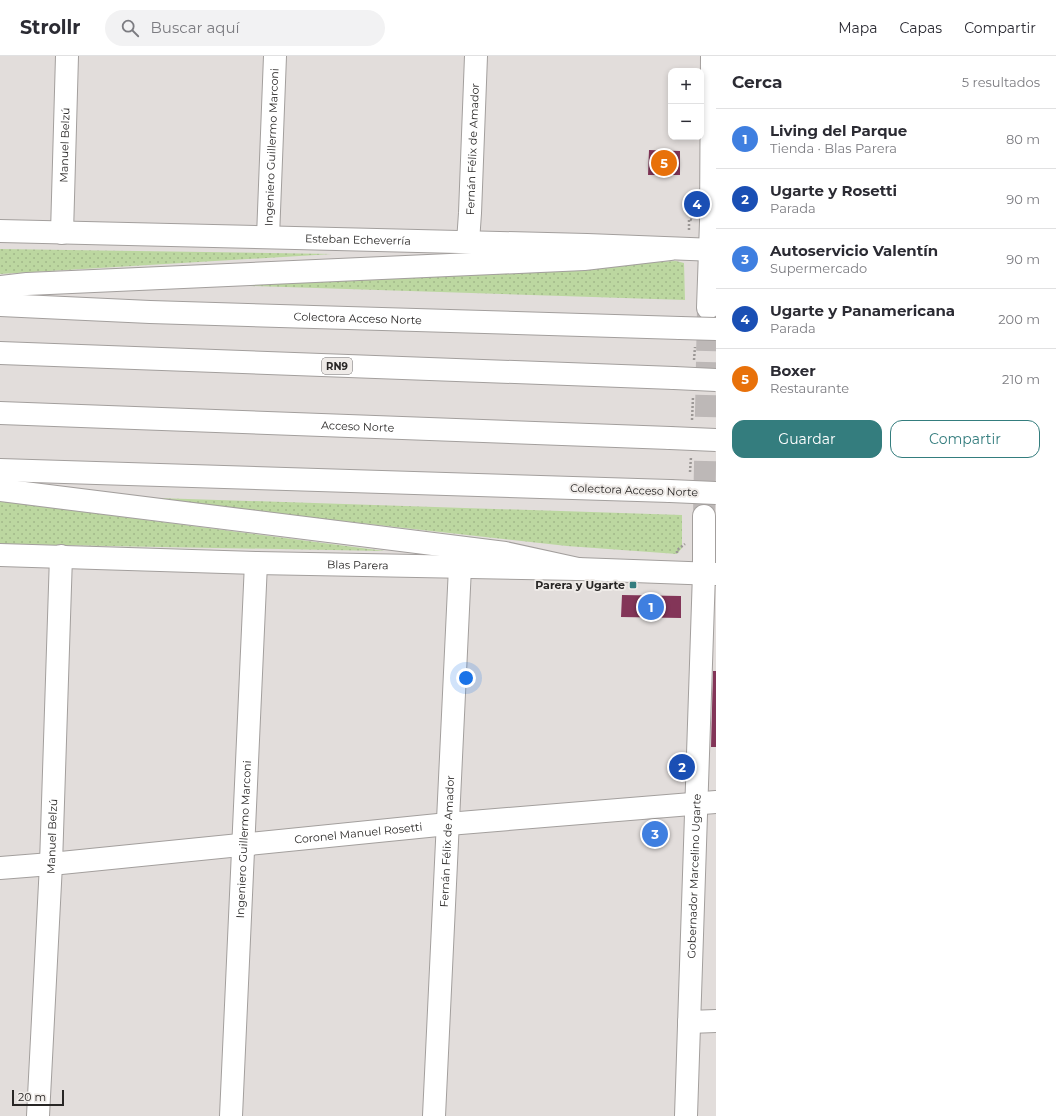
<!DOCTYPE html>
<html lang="es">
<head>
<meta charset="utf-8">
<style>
	body { margin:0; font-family:Montserrat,sans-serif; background:#f2f2f3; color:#2b2b33 }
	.controls { position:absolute; right:12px; top:12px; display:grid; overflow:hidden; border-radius:8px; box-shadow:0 2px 6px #0003 }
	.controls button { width:36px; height:36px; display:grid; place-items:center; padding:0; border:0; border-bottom:1px solid #e1e1e2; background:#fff; color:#2b2b33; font:20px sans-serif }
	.scale { position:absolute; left:12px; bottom:10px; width:52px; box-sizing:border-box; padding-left:4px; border:2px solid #282625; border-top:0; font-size:11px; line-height:14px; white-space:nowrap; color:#282625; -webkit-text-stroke:3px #efebe8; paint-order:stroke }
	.you { position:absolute; left:466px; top:622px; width:14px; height:14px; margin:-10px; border:3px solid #fff; border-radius:50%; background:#1a73e8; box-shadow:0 0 0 6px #1a73e833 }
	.badge { display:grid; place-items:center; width:26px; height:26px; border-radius:50%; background:#347d7e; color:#fff; font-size:13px; font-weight:700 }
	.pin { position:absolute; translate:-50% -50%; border:2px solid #fff; box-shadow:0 1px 4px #0006 }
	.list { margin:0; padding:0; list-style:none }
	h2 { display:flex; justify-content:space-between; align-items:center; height:52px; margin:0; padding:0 16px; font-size:17px }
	h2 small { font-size:13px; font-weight:400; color:#7c7c81 }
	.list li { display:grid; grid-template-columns:26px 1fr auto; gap:12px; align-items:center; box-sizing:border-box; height:60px; padding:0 16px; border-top:1px solid #e1e1e2 }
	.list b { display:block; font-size:15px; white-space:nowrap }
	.list p { margin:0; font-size:13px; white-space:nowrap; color:#7c7c81 }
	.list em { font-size:13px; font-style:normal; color:#7c7c81 }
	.actions { display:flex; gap:8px; padding:12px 16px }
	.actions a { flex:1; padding:9px 0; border:1px solid #347d7e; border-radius:12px; text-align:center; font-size:14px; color:#347d7e }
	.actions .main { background:#347d7e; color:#fff }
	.icon { flex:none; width:22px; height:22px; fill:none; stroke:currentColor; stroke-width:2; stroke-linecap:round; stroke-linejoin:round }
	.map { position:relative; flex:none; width:716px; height:1060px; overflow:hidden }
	header { display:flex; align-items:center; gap:24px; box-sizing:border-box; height:56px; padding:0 20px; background:#fff; border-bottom:1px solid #e1e1e2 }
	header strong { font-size:19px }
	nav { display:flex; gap:22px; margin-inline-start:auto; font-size:14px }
	.search { width:280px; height:36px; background:#f2f2f3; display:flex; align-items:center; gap:10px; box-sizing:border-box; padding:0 14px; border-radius:22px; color:#7c7c81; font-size:15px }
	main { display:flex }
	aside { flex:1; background:#fff }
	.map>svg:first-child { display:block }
	.grass { fill:url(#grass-dots) }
	.building { fill:#833558 }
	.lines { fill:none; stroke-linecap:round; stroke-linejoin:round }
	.minor-tunnel { stroke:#bdb8b7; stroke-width:22; stroke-dasharray:22 11; stroke-linecap:butt }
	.minor-casing { stroke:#a39f9d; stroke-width:24 }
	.highway-casing { stroke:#a39f9d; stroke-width:24 }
	.path { stroke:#9b9795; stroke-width:2.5; stroke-dasharray:2 2; stroke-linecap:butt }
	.minor { stroke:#fff; stroke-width:22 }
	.highway { stroke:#fff; stroke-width:22 }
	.highway-bridge-casing { stroke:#a39f9d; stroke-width:24; stroke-linecap:butt }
	.highway-bridge { stroke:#fff; stroke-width:22 }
	.poi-dot { fill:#347d7e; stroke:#efebe8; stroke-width:1.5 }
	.labels { text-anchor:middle; stroke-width:4; stroke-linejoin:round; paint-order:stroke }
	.shield { fill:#efebe8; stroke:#646160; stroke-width:1 }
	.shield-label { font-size:10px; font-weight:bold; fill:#282625 }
	.street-label { font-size:11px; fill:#282625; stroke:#efebe8 }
	.poi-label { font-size:11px; font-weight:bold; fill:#282625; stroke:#efebe8; text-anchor:end }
</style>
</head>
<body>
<header>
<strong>Strollr</strong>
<div class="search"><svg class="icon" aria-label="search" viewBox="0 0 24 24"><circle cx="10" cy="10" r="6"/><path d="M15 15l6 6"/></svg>Buscar aquí</div>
<nav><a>Mapa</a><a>Capas</a><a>Compartir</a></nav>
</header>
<main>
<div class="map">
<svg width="716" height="1060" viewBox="0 0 716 1060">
	<defs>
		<pattern id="grass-dots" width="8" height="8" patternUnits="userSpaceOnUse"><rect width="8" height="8" fill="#bcd7a0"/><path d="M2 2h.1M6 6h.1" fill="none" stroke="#a2b88a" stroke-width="1.8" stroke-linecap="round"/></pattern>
	</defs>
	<rect width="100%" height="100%" fill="#e2dddb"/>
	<!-- grass -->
	<path class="grass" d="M0,193L332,198L0,218Z
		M676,205L684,207L685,244L221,229Z
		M127,441L682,459V492L677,498L567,490Z
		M0,445L47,451L385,495L0,488Z"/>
	<!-- building -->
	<path class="building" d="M649,94L680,95V119H648Z
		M622,539L681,540V562L621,561Z
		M713,615H716V691H711Z"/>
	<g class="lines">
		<!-- minor-tunnel -->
		<path class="minor-tunnel" d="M704,460L708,253"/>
		<defs>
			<g id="minor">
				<path id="s1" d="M0,175L587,189L716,194"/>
				<path id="s2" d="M62,177L67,0"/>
				<path id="s3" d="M268,181L275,0"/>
				<path id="s4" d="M468,186L470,157L476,0"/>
				<path d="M708,252L711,166L712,0"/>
				<path id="s5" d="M0,499L256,507L578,513L716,518"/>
				<path id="s6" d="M0,812L51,808L448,768L716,746"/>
				<path d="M689,966L716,965"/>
				<path id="s7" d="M38,1060L51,808L61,500"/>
				<path id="s8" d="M231,1060L256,507"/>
				<path id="s9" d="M434,1060L460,511"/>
				<path id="s10" d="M686,1060L704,517V460"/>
			</g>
			<g id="highway">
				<path d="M0,231L27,228L584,203L670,193"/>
				<path id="s11" d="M0,249L150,256L680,272"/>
				<path d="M0,297L674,322"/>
				<path id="s12" d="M0,357L670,382"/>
				<path d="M0,414L670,435"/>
				<path d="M0,434L505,497L578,513"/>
			</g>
		</defs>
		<!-- minor casing -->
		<use href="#minor" class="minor-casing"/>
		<!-- highway casing -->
		<use href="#highway" class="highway-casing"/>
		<!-- path -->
		<path class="path" d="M689,174V163L692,164
			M694,304L695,291
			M692,364L693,341
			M690,416L691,401
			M677,497V494L685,488"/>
		<!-- minor -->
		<use href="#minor" class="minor"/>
		<!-- highway -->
		<use href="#highway" class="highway"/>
		<defs>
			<path id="highway-bridge" d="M680,272L716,273
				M674,322L716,324
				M670,382L716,384
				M670,435L716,437"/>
		</defs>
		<!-- highway-bridge casing -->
		<use href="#highway-bridge" class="highway-bridge-casing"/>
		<!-- highway-bridge -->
		<use href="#highway-bridge" class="highway-bridge"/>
	</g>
	<!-- markers -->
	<rect class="poi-dot" x="629" y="525" width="8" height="8" rx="2"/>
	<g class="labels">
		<!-- shield labels -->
		<rect class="shield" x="322" y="302" width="30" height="16" rx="3"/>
		<g class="shield-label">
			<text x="337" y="314">RN9</text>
		</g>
		<!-- street labels -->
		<g class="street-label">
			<text dy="4" stroke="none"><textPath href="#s2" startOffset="88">Manuel Belzú</textPath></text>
			<text dy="4" stroke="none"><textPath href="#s3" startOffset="90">Ingeniero Guillermo Marconi</textPath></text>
			<text dy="4" stroke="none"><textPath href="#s4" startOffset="93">Fernán Félix de Amador</textPath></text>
			<text dy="4" stroke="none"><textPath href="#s1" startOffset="358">Esteban Echeverría</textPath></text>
			<text dy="4" stroke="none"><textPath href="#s11" startOffset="358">Colectora Acceso Norte</textPath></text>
			<text dy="4" stroke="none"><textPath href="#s12" startOffset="358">Acceso Norte</textPath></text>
			<text transform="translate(634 434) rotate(2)" y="4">Colectora Acceso Norte</text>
			<text dy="4" stroke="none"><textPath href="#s5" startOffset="358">Blas Parera</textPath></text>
			<text dy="4" stroke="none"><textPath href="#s6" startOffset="360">Coronel Manuel Rosetti</textPath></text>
			<text dy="4" stroke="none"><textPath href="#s7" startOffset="280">Manuel Belzú</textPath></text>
			<text dy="4" stroke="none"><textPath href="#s8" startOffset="277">Ingeniero Guillermo Marconi</textPath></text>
			<text dy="4" stroke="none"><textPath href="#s9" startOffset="275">Fernán Félix de Amador</textPath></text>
			<text dy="4" stroke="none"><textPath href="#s10" startOffset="240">Gobernador Marcelino Ugarte</textPath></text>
		</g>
		<!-- poi labels -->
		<g class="poi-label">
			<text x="625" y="533">Parera y Ugarte</text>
		</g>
	</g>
</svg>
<div class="controls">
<button>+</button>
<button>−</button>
</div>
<div class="scale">20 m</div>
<div class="you"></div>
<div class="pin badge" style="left:651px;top:551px;background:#3f7fe0">1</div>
<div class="pin badge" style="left:682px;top:711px;background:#1a4fb4">2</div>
<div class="pin badge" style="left:655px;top:778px;background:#3f7fe0">3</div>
<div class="pin badge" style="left:697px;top:148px;background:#1a4fb4">4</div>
<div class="pin badge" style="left:664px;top:107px;background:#e8710a">5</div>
</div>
<aside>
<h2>Cerca<small>5 resultados</small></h2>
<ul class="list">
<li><span class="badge" style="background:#3f7fe0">1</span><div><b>Living del Parque</b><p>Tienda · Blas Parera</p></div><em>80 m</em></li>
<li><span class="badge" style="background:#1a4fb4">2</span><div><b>Ugarte y Rosetti</b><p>Parada</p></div><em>90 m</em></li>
<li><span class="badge" style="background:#3f7fe0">3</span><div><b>Autoservicio Valentín</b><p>Supermercado</p></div><em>90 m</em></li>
<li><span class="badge" style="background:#1a4fb4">4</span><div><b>Ugarte y Panamericana</b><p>Parada</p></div><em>200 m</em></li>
<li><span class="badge" style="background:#e8710a">5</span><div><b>Boxer</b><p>Restaurante</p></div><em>210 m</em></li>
</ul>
<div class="actions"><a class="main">Guardar</a><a>Compartir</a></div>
</aside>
</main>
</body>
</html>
